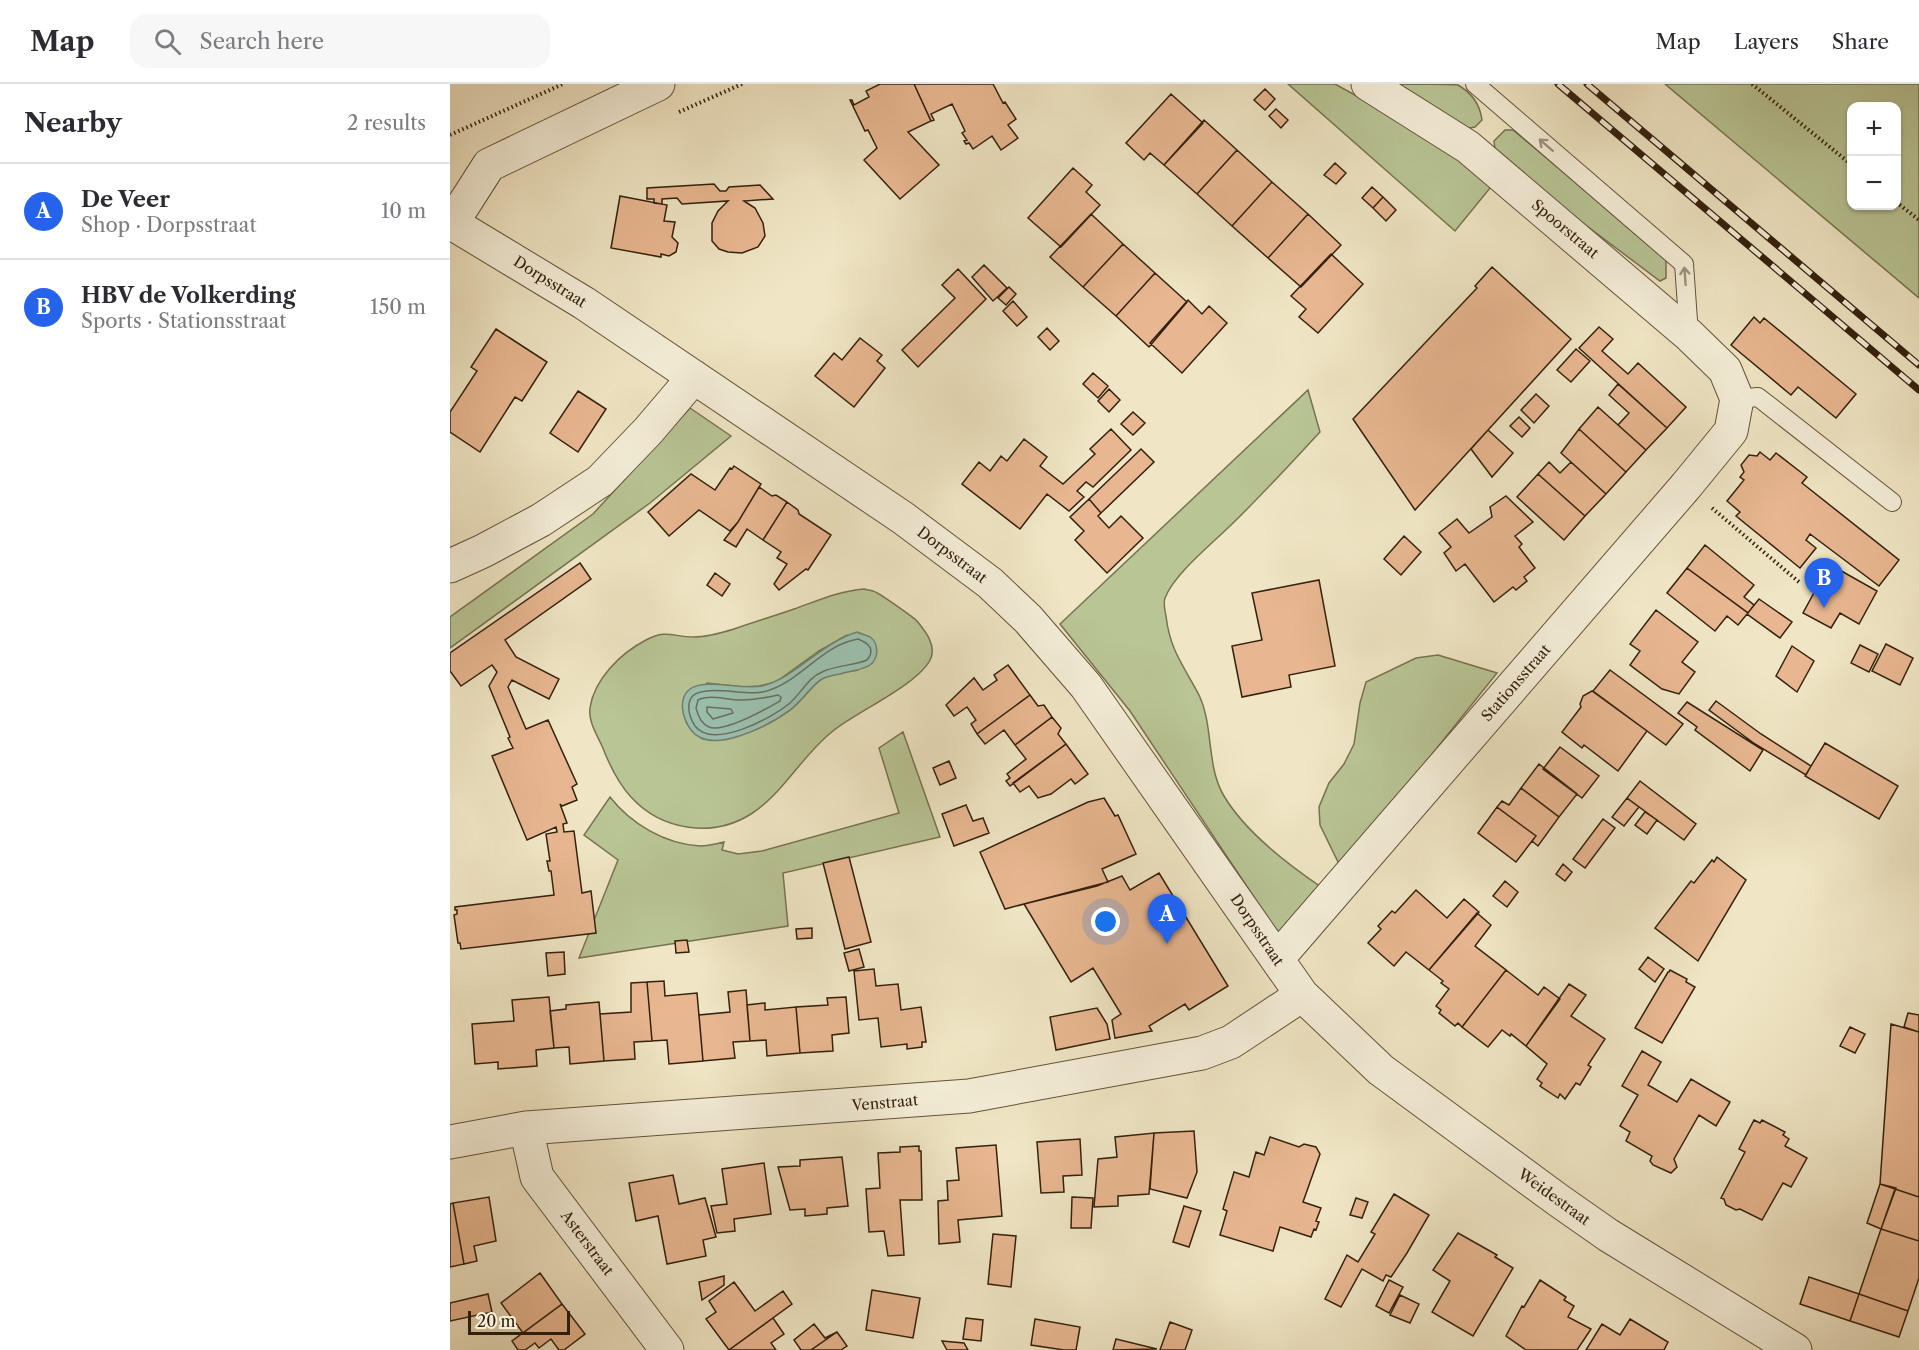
<!DOCTYPE html>
<html lang="en">
<head>
<meta charset="utf-8">
<style>
	body { margin:0; font-family:"Libre Caslon Text",serif; background:#f7f7f7; color:#2b2b33 }
	.controls { position:absolute; right:18px; top:18px; display:grid; overflow:hidden; border-radius:12px; box-shadow:0 2px 4px #0004 }
	.controls button { width:54px; height:54px; display:grid; place-items:center; padding:0; border:0; border-bottom:2px solid #e1e1e2; background:#fff; color:#2b2b33; font:30px sans-serif }
	.scale { position:absolute; left:18px; bottom:15px; width:102px; box-sizing:border-box; padding-left:6px; border:3px solid #34210d; border-top:0; font-size:16px; line-height:21px; white-space:nowrap; color:#34210d; -webkit-text-stroke:4px #f5efd9; paint-order:stroke }
	.you { position:absolute; left:656px; top:838px; width:21px; height:21px; margin:-15px; border:4px solid #fff; border-radius:50%; background:#1a73e8; box-shadow:0 0 0 9px #1a73e833 }
	.badge { display:grid; place-items:center; width:39px; height:39px; border-radius:50%; background:#2563eb; color:#fff; font-size:20px; font-weight:700 }
	.pin { position:absolute; translate:-50% -50px; filter:drop-shadow(0 2px 3px #0008) }
	.pin::after { content:''; position:absolute; top:32px; width:21px; height:18px; background:inherit; clip-path:polygon(0 0,100% 0,50% 100%) }
	.list { margin:0; padding:0; list-style:none }
	h2 { display:flex; justify-content:space-between; align-items:center; height:78px; margin:0; padding:0 24px; font-size:26px }
	h2 small { font-size:20px; font-weight:400; color:#7c7c81 }
	.list li { display:grid; grid-template-columns:39px 1fr auto; gap:18px; align-items:center; box-sizing:border-box; height:96px; padding:0 24px; border-top:2px solid #e1e1e2 }
	.list b { display:block; font-size:22px; white-space:nowrap }
	.list p { margin:0; font-size:20px; white-space:nowrap; color:#7c7c81 }
	.list em { font-size:20px; font-style:normal; color:#7c7c81 }
	.icon { flex:none; width:33px; height:33px; fill:none; stroke:currentColor; stroke-width:2; stroke-linecap:round; stroke-linejoin:round }
	.map { position:relative; flex:none; width:1469px; height:1266px; overflow:hidden }
	header { display:flex; align-items:center; gap:36px; box-sizing:border-box; height:84px; padding:0 30px; background:#fff; border-bottom:2px solid #e1e1e2 }
	header strong { font-size:28px }
	nav { display:flex; gap:33px; margin-inline-start:auto; font-size:21px }
	.search { width:420px; height:54px; background:#f7f7f7; display:flex; align-items:center; gap:15px; box-sizing:border-box; padding:0 21px; border-radius:18px; color:#7c7c81; font-size:22px }
	main { display:flex }
	aside { flex:1; background:#fff }
	.map>svg:first-child { display:block }
	.green { fill:#b9c595; stroke:#767351; stroke-width:1.5; fill-rule:evenodd }
	.water { fill:#9bc0af; stroke:#72806e; stroke-width:1.5 }
	.lines { fill:none; stroke-linecap:round; stroke-linejoin:round }
	.shore { stroke:#68705e; stroke-width:1.5 }
	.building { fill:#e8b791; stroke:#34210d; stroke-width:1.5 }
	.lane-casing { stroke:#63523b; stroke-width:20 }
	.street-casing { stroke:#63523b; stroke-width:35 }
	.path { stroke:#34210d; stroke-width:4; stroke-dasharray:1.5 3; stroke-linecap:butt }
	.lane { stroke:#f5efd9; stroke-width:18 }
	.street { stroke:#f5efd9; stroke-width:33 }
	.rail-casing { stroke:#34210d; stroke-width:7 }
	.rail { stroke:#f5efd9; stroke-width:4.5; stroke-dasharray:14; stroke-linecap:butt }
	.oneway { stroke:#9e927d }
	.labels { text-anchor:middle; stroke-width:4.5; stroke-linejoin:round; paint-order:stroke }
	.street-label { font-size:15px; fill:#34210d; stroke:#f5efd9 }
</style>
</head>
<body>
<header>
<strong>Map</strong>
<div class="search"><svg class="icon" aria-label="search" viewBox="0 0 24 24"><circle cx="10" cy="10" r="6"/><path d="M15 15l6 6"/></svg>Search here</div>
<nav><a>Map</a><a>Layers</a><a>Share</a></nav>
</header>
<main>
<aside>
<h2>Nearby<small>2 results</small></h2>
<ul class="list">
<li><span class="badge">A</span><div><b>De Veer</b><p>Shop · Dorpsstraat</p></div><em>10 m</em></li>
<li><span class="badge">B</span><div><b>HBV de Volkerding</b><p>Sports · Stationsstraat</p></div><em>150 m</em></li>
</ul>
</aside>
<div class="map">
<svg width="1469" height="1266" viewBox="0 0 1469 1266">
	<rect width="100%" height="100%" fill="#f0e6c5"/>
	<filter id="stains"><feTurbulence type="fractalNoise" baseFrequency=".00333" numOctaves="4"/><feColorMatrix values="0 0 0 0 .2 0 0 0 0 .09 0 0 0 0 .02 0 0 0 .5 -.17"/></filter>
	<radialGradient id="worn" r=".72"><stop offset=".6" stop-color="#630" stop-opacity="0"/><stop offset="1" stop-color="#630" stop-opacity=".3"/></radialGradient>
	<!-- green -->
	<path class="green" d="M838,0H885L941,31L1045,98L1005,147Z
		M940,0C953,0 1000,0 1008,1C1022,9 1030,21 1032,36L1025,43L1009,46Z
		M1215,0H1469V214ZM1402,22H1446V122H1402Z
		M1055,46H1063L1216,172V194L1210,197L1046,74L1044,57Z
		M858,306L870,348C841,379 812,411 782,440C763,459 724,490 715,514C713,520 715,527 716,532C720,567 734,582 749,611C764,643 756,682 774,712C796,749 839,781 874,805L832,855L680,627L610,540Z
		M240,324L281,352L200,419L0,564V533L143,430Z
		M414,505C417,506 420,506 423,507C428,508 463,533 467,537C475,547 486,560 481,574C470,600 406,628 383,647C352,671 334,709 301,730C263,754 212,747 181,713C168,699 159,680 152,662C147,651 138,637 140,624C144,595 171,569 196,556C217,545 223,553 244,553C257,553 271,549 284,545C304,538 324,532 344,525C367,517 389,507 414,505ZM397,551L408,586C394,589 375,589 365,600C356,610 350,619 339,627C308,649 290,652 253,655L243,648L236,638L257,599L292,603L309,602L326,598L369,567Z
		M988,571L1047,589L891,784L870,741L869,723L879,699L894,680L904,660L910,619L916,598L966,574Z
		M453,648L490,753L333,789L338,842L129,874L168,776L134,751L160,713C181,740 215,760 250,762C258,762 266,760 274,758L272,766L288,770L312,767L449,729L429,664Z"/>
	<!-- water -->
	<path class="water" d="M407,548C411,550 416,551 420,553C429,559 429,574 420,581C413,586 399,587 390,590C384,591 378,592 372,595C361,602 352,617 340,626C319,641 261,673 241,646C233,635 227,615 240,605C255,594 291,606 312,602C345,594 371,559 407,548Z"/>
	<g class="lines">
		<!-- shore -->
		<path class="shore" d="M408,555C418,559 426,565 417,576C403,582 386,581 372,588C359,593 351,609 340,619C322,634 263,666 245,642C240,634 237,625 240,616C246,598 294,612 313,608C349,600 371,561 408,555Z
			M328,611L331,613L330,617C316,625 275,649 259,643C251,640 248,632 246,624L248,616C260,610 277,616 290,616C304,616 315,614 328,611Z
			M257,623L281,625L283,629L263,635L257,628Z"/>
	</g>
	<!-- building -->
	<path class="building" d="M430,0H464L481,37L458,48L489,81L450,115L414,76L427,64L418,46L415,47L400,16H402L404,21L419,13L416,7Z
		M464,0H543L553,19L555,18L566,35L558,41L568,54L551,66L542,52L523,65L519,59L516,60L514,57L517,56L512,49L515,47L502,20L481,30L484,36L481,37Z
		M815,5L825,15L815,26L804,16Z
		M721,10L753,39L714,81L700,69L694,76L676,59Z
		M826,25L838,36L831,44L819,32Z
		M754,36L787,66L747,110L714,81Z
		M787,66L822,98L782,142L747,110Z
		M885,79L896,89L886,100L874,91Z
		M623,84L642,101L636,108L650,121L611,163L578,134Z
		M822,98L858,130L818,174L782,142Z
		M264,100L270,107H276L279,103L310,101L323,115L294,117L305,124L313,139L315,152L308,163L292,169L278,168L269,165L262,157V139L268,127L278,117L232,120L227,114L212,115V120L204,119V115H197V104Z
		M922,103L933,113L923,124L912,114Z
		M170,112L217,121L214,137L225,138L222,153L228,159L226,168L219,172L211,170V173L161,164Z
		M933,113L946,126L936,137L923,124Z
		M641,130L673,160L633,203L600,173Z
		M858,130L891,161L851,203L818,174Z
		M673,160L705,189L666,232L633,203Z
		M881,170L913,200L868,249L849,233L856,225L841,212Z
		M534,181L557,204L543,217L522,193Z
		M1042,183L1121,255L965,426L903,335L1027,204L1025,202Z
		M508,185L536,215L468,283L452,266L505,214L492,201Z
		M705,189L737,218L699,263L666,232Z
		M559,203L566,210L556,221L548,214Z
		M738,216L752,230L759,222L777,239L732,289L700,259Z
		M563,217L577,233L567,242L553,227Z
		M1304,233L1310,239L1314,234L1406,310L1386,334L1348,303L1341,311L1281,261Z
		M1149,243L1163,255L1152,267L1178,290L1188,279L1236,323L1217,344L1129,264Z
		M597,244L609,257L600,266L588,253Z
		M46,245L97,278L72,317L65,313L30,368L0,348V328L27,287L21,283Z
		M410,254L432,271L427,277L435,284L404,323L365,292L384,269L392,276Z
		M1126,265L1140,277L1121,298L1107,286Z
		M643,289L658,302L648,314L633,300Z
		M1168,300L1217,344L1196,366L1168,341L1179,329L1159,311Z
		M659,305L670,316L659,328L648,317Z
		M128,307L156,325L128,368L100,349Z
		M1086,310L1099,322L1084,339L1071,326Z
		M1148,323L1196,366L1176,388L1129,345Z
		M683,328L695,339L683,351L671,340Z
		M1069,333L1080,344L1072,353L1060,342Z
		M661,345L681,366L643,403L636,398L627,407L634,413L619,427L597,410L570,445L512,400L529,378L540,387L551,372L557,377L574,355L597,373L590,382L613,400L645,370L640,365Z
		M1129,345L1176,388L1156,410L1111,369Z
		M1038,346L1063,369L1042,393L1021,365Z
		M691,365L704,378L651,429L639,415Z
		M1310,368L1320,376L1326,369L1357,393L1352,399L1449,476L1429,502L1360,450L1356,456L1366,464L1350,484L1286,432L1290,428L1277,417L1294,396L1290,393L1294,388L1291,381L1299,371L1307,372Z
		M1099,378L1110,389L1121,378L1156,410L1135,432L1088,390Z
		M284,382L311,400L288,438L280,447L249,426L219,452L198,428L241,390L265,406L280,384L282,385Z
		M1088,390L1135,432L1114,456L1067,413Z
		M309,403L322,412L326,411L337,418L313,456L297,445L286,463L274,456L288,438Z
		M1056,412L1083,438L1065,452L1072,460L1069,463L1085,484L1074,493L1077,497L1066,506L1063,503L1044,518L1015,480L1006,487L994,469L1001,463L989,449L1007,435L1019,449L1042,433L1040,423Z
		M639,415L651,429L648,432L659,444L671,432L693,454L657,489L625,456L634,447L620,433Z
		M337,418L348,426L349,430L381,451L358,486L356,485L329,506L324,500L337,480L327,474L331,468L313,456Z
		M954,452L971,468L951,491L934,475Z
		M1255,461L1304,501L1294,513L1304,521L1298,529L1237,484Z
		M130,479L141,495L55,556L66,573L109,595L99,615L62,596L58,603L76,645L98,636L127,700L122,703L127,716L112,722L110,720L117,739L113,740L114,748L124,747L132,809L141,807L146,849L11,865L10,859H8L4,831L7,830V826H5V823L104,811L101,787H99L97,777H100L96,750L107,748L106,743L77,756L42,672L63,664L58,654L60,653L39,602L47,588L42,581L11,602L0,587V569Z
		M1237,484L1298,529L1288,541L1277,532L1265,547L1217,509Z
		M1386,484L1427,507L1409,540L1390,529L1381,544L1353,529L1366,505L1372,509Z
		M265,489L280,500L272,512L257,501Z
		M869,496L885,582L839,591L841,603L792,613L782,562L812,556L802,509Z
		M1309,515L1342,538L1330,554L1297,530Z
		M1206,526L1248,558L1232,578L1245,588L1229,610L1212,605L1180,581L1190,567L1180,560Z
		M1436,560L1463,574L1450,601L1422,587Z
		M1410,561L1428,570L1419,588L1401,579Z
		M1342,562L1364,577L1347,608L1326,592Z
		M558,581L580,611L527,650L521,640L526,636L517,623L504,632L496,621L524,594L533,606L547,596L544,591Z
		M1160,586L1233,640L1216,661L1143,607Z
		M1142,607L1197,647L1168,687L1134,661L1132,664L1112,648L1131,623L1130,620L1133,612Z
		M580,611L588,622L594,621L602,633L565,661L554,646L535,660L527,650Z
		M1266,617L1311,650L1361,682L1356,691L1305,660L1259,626Z
		M1237,618L1313,666L1300,687L1245,646L1247,643L1228,629Z
		M602,633L611,644L608,650L616,660L560,702L556,697L560,694L557,690L576,675L565,661Z
		M1375,659L1448,702L1429,735L1355,692Z
		M616,660L638,690L625,700L621,695L601,710L588,714L579,702L570,708L563,699Z
		M1110,663L1149,692L1132,714L1093,685Z
		M499,677L506,694L490,701L483,684Z
		M1089,680L1127,710L1109,733L1071,704Z
		M1190,697L1246,740L1234,756L1177,714Z
		M1071,704L1109,733L1088,762L1082,757L1086,752L1047,723L1052,717L1059,721Z
		M654,714L665,732L668,731L686,770L652,785L658,798L555,825L530,768L638,718Z
		M1177,714L1189,723L1174,742L1162,733Z
		M516,721L523,737L533,734L539,749L504,762L492,730Z
		M1047,723L1086,752L1066,778L1028,749Z
		M1195,728L1207,736L1197,750L1185,741Z
		M1153,735L1165,744L1135,784L1123,775Z
		M399,773L421,858L395,865L373,779Z
		M1267,773L1296,796L1248,877L1205,844L1241,797L1244,799L1262,776L1264,778Z
		M1113,780L1122,788L1115,797L1106,790Z
		M709,789L778,902L739,926L735,920L699,942L702,947L665,954L662,936L671,930L643,884L621,898L574,820L647,802L672,792L680,806Z
		M1055,797L1068,808L1057,823L1043,812Z
		M966,806L997,834L1014,815L1029,828L979,886L956,868L944,882L918,859L931,845L928,842L942,827L945,829Z
		M1027,829L1041,841L1025,862L1056,886L1012,943L1008,939L1005,942L989,929L991,926L986,922L999,905L991,899L993,897L979,886Z
		M362,844V854L347,855L346,845Z
		M237,856L239,868L226,869L225,857Z
		M409,865L414,883L399,887L394,869Z
		M114,868L115,890L98,892L96,869Z
		M1198,873L1214,885L1205,898L1189,885Z
		M424,885L426,902L448,900L451,926L471,923L476,958H472V963L457,965V960L431,963L428,934L409,936L404,887Z
		M1056,886L1088,911L1094,903L1110,915L1076,962L1061,950L1060,952L1052,946L1038,963L1012,943Z
		M1220,886L1237,895L1236,898L1245,903L1212,959L1185,944L1218,888H1219Z
		M214,897L215,912L247,909L253,977L219,980L217,956L202,957L197,898Z
		M197,898L202,957L184,958L185,975L154,977L150,930L181,928V899Z
		M1119,900L1136,911L1121,932L1155,955L1138,981L1141,983L1130,1001L1126,999L1115,1015L1110,1010L1108,1014L1090,1002L1092,999L1087,995L1097,980L1076,962Z
		M296,906L300,957L283,958L285,974L253,977L249,931L280,928L278,908Z
		M99,913L104,964L86,966L87,982L48,985V978L25,980L22,940L64,937L62,916Z
		M396,913L399,949L382,951L383,967L350,969L346,923L378,921L377,914Z
		M149,918L154,977L120,980L119,963L104,964L100,927L116,925V921Z
		M315,919V926L346,923L350,969L317,972L316,956L300,957L297,921Z
		M647,924L657,940L660,955L606,966L600,933Z
		M1458,929L1469,931V948L1454,943Z
		M1441,940L1469,948V1113L1430,1100Z
		M1400,943L1415,950L1405,969L1390,962Z
		M1192,967L1211,978L1198,1001L1227,1018L1241,995L1280,1018L1266,1042L1249,1031L1224,1075L1227,1083L1221,1089L1203,1081L1200,1077L1202,1072L1176,1057L1180,1048L1170,1042L1188,1011L1172,1002Z
		M1304,1036L1310,1039L1312,1036L1335,1048L1333,1051L1339,1055L1335,1062L1357,1074L1341,1103L1333,1099L1312,1136L1290,1125L1286,1126L1276,1121L1274,1115L1271,1114L1295,1068L1289,1065Z
		M744,1047L747,1088L737,1114L700,1105L704,1049Z
		M704,1049L699,1110L668,1112V1122L644,1123L648,1075L667,1073L665,1053Z
		M820,1053L849,1063L854,1060L866,1063L870,1070L853,1118L871,1124L866,1137L869,1138L866,1146L864,1145L861,1153L830,1143L823,1167L770,1151L777,1127L773,1125L784,1088L799,1093L806,1068L814,1071Z
		M630,1055L632,1091L613,1092L614,1108L591,1109L587,1058Z
		M546,1061L552,1132L508,1136L510,1158L489,1160L488,1117L498,1116L497,1097L509,1096L506,1064Z
		M469,1062V1067H471L472,1116H450L454,1171L438,1172L434,1147L419,1148L416,1105L430,1104L428,1069L450,1068V1063Z
		M392,1073L398,1122L377,1124V1130L355,1132V1125L340,1126L328,1083L350,1082V1076Z
		M314,1079L321,1130L284,1135L285,1147L267,1149L261,1122L277,1120L272,1085Z
		M223,1091L229,1120L255,1114L266,1153L253,1156L256,1172L217,1180L208,1132L186,1137L179,1099Z
		M1430,1100L1446,1104L1431,1145L1417,1139Z
		M1445,1105L1469,1113V1157L1431,1145Z
		M944,1110L979,1131L957,1169L941,1193L936,1191L933,1197L912,1185L891,1223L875,1215L897,1171L908,1178L925,1150L921,1148Z
		M39,1113L46,1157L24,1162L27,1177L14,1180L3,1119Z
		M622,1113L643,1114L641,1144H621Z
		M906,1114L918,1118L912,1134L900,1131Z
		M3,1119L14,1180L0,1183V1120Z
		M734,1122L751,1127L739,1163L723,1158Z
		M1431,1145L1469,1157V1194L1458,1227L1409,1210Z
		M1008,1149L1047,1171L1045,1173L1063,1184L1023,1252L982,1228L1000,1197L983,1186Z
		M543,1150L566,1152L561,1203L538,1200Z
		M90,1189L112,1220L73,1249L51,1219Z
		M274,1192V1201L252,1216L249,1198Z
		M1359,1193L1409,1210L1400,1237L1350,1220Z
		M939,1196L953,1203L939,1229L926,1222Z
		M1090,1196L1116,1213L1114,1216L1124,1222L1118,1233L1141,1245L1127,1266H1076L1056,1252L1072,1222L1074,1223Z
		M284,1198L305,1227L333,1207L342,1220L279,1266L256,1235L266,1228L259,1217Z
		M422,1206L470,1214L463,1254L416,1246Z
		M38,1210L42,1228L0,1237V1219Z
		M1409,1210L1458,1227L1449,1253L1400,1237Z
		M950,1211L969,1220L960,1239L940,1231Z
		M112,1220L135,1250L114,1266H109L101,1255L89,1264L85,1259L75,1266H68L62,1257Z
		M323,1234L334,1250L321,1259L326,1266H279Z
		M516,1234L533,1236L531,1257L513,1255Z
		M585,1235L630,1243L626,1266H614L581,1261Z
		M1180,1235L1218,1258L1214,1266H1136L1152,1240L1170,1251Z
		M720,1238L742,1246L735,1266H710Z
		M364,1240L375,1254L387,1248L361,1266H351L344,1256Z
		M387,1248L397,1262L391,1266H361Z
		M666,1255L707,1265L663,1266Z
		M492,1257L514,1259L518,1266H497Z"/>
	<g class="lines">
		<defs>
			<path id="lane" d="M1025,0L1234,180L1239,251
				M1287,315L1308,313L1442,418"/>
			<path id="street" d="M0,138L134,219L453,434L540,499L578,535L636,602L852,911L931,986L1108,1116L1158,1151L1345,1266
				M2,139L39,81L208,0
				M0,482L33,467L91,436L150,397L198,347L244,293
				M827,875L1236,402L1281,347L1287,315L1275,286L1239,251L1018,63L918,0
				M76,1044L87,1093L217,1266
				M0,1058L76,1044L519,1012L752,969L781,958L852,911"/>
		</defs>
		<!-- lane casing -->
		<use href="#lane" class="lane-casing"/>
		<!-- street casing -->
		<use href="#street" class="street-casing"/>
		<!-- path -->
		<path class="path" d="M1302,0L1402,81
			M229,28L292,0
			M0,51L113,0
			M1446,118L1469,136
			M1262,424L1349,498"/>
		<!-- lane -->
		<use href="#lane" class="lane"/>
		<!-- street -->
		<use href="#street" class="street"/>
		<defs>
			<path id="rail" d="M1108,0L1469,306
				M1137,0L1469,281"/>
		</defs>
		<!-- rail casing -->
		<use href="#rail" class="rail-casing"/>
		<!-- rail -->
		<use href="#rail" class="rail"/>
	</g>
	<!-- one-way arrows -->
	<defs><path id="oneway-shaft" d="M-6 0H5M1.5-3L5.5 0L1.5 3" fill="none" stroke-width="1.6" stroke-linecap="round" stroke-linejoin="round" transform="scale(1.5)"/></defs>
	<g class="oneway">
		<use href="#oneway-shaft" transform="translate(1096 61) rotate(-139)"/>
		<use href="#oneway-shaft" transform="translate(1235 192) rotate(-94)"/>
	</g>
	<g class="labels">
		<!-- street labels -->
		<g class="street-label">
			<text transform="translate(1115 145) rotate(40)" y="5">Spoorstraat</text>
			<text transform="translate(100 198) rotate(32)" y="5">Dorpsstraat</text>
			<text transform="translate(502 471) rotate(37)" y="5">Dorpsstraat</text>
			<text transform="translate(1066 599) rotate(-49)" y="5">Stationsstraat</text>
			<text transform="translate(807 846) rotate(56)" y="5">Dorpsstraat</text>
			<text transform="translate(435 1019) rotate(-5)" y="5">Venstraat</text>
			<text transform="translate(1104 1113) rotate(36)" y="5">Weidestraat</text>
			<text transform="translate(137 1159) rotate(53)" y="5">Asterstraat</text>
		</g>
	</g>
	<rect width="100%" height="100%" filter="url(#stains)"/>
	<rect width="100%" height="100%" fill="url(#worn)"/>
</svg>
<div class="controls">
<button>+</button>
<button>−</button>
</div>
<div class="scale">20 m</div>
<div class="you"></div>
<div class="pin badge" style="left:717px;top:860px">A</div>
<div class="pin badge" style="left:1374px;top:524px">B</div>
</div>
</main>
</body>
</html>
